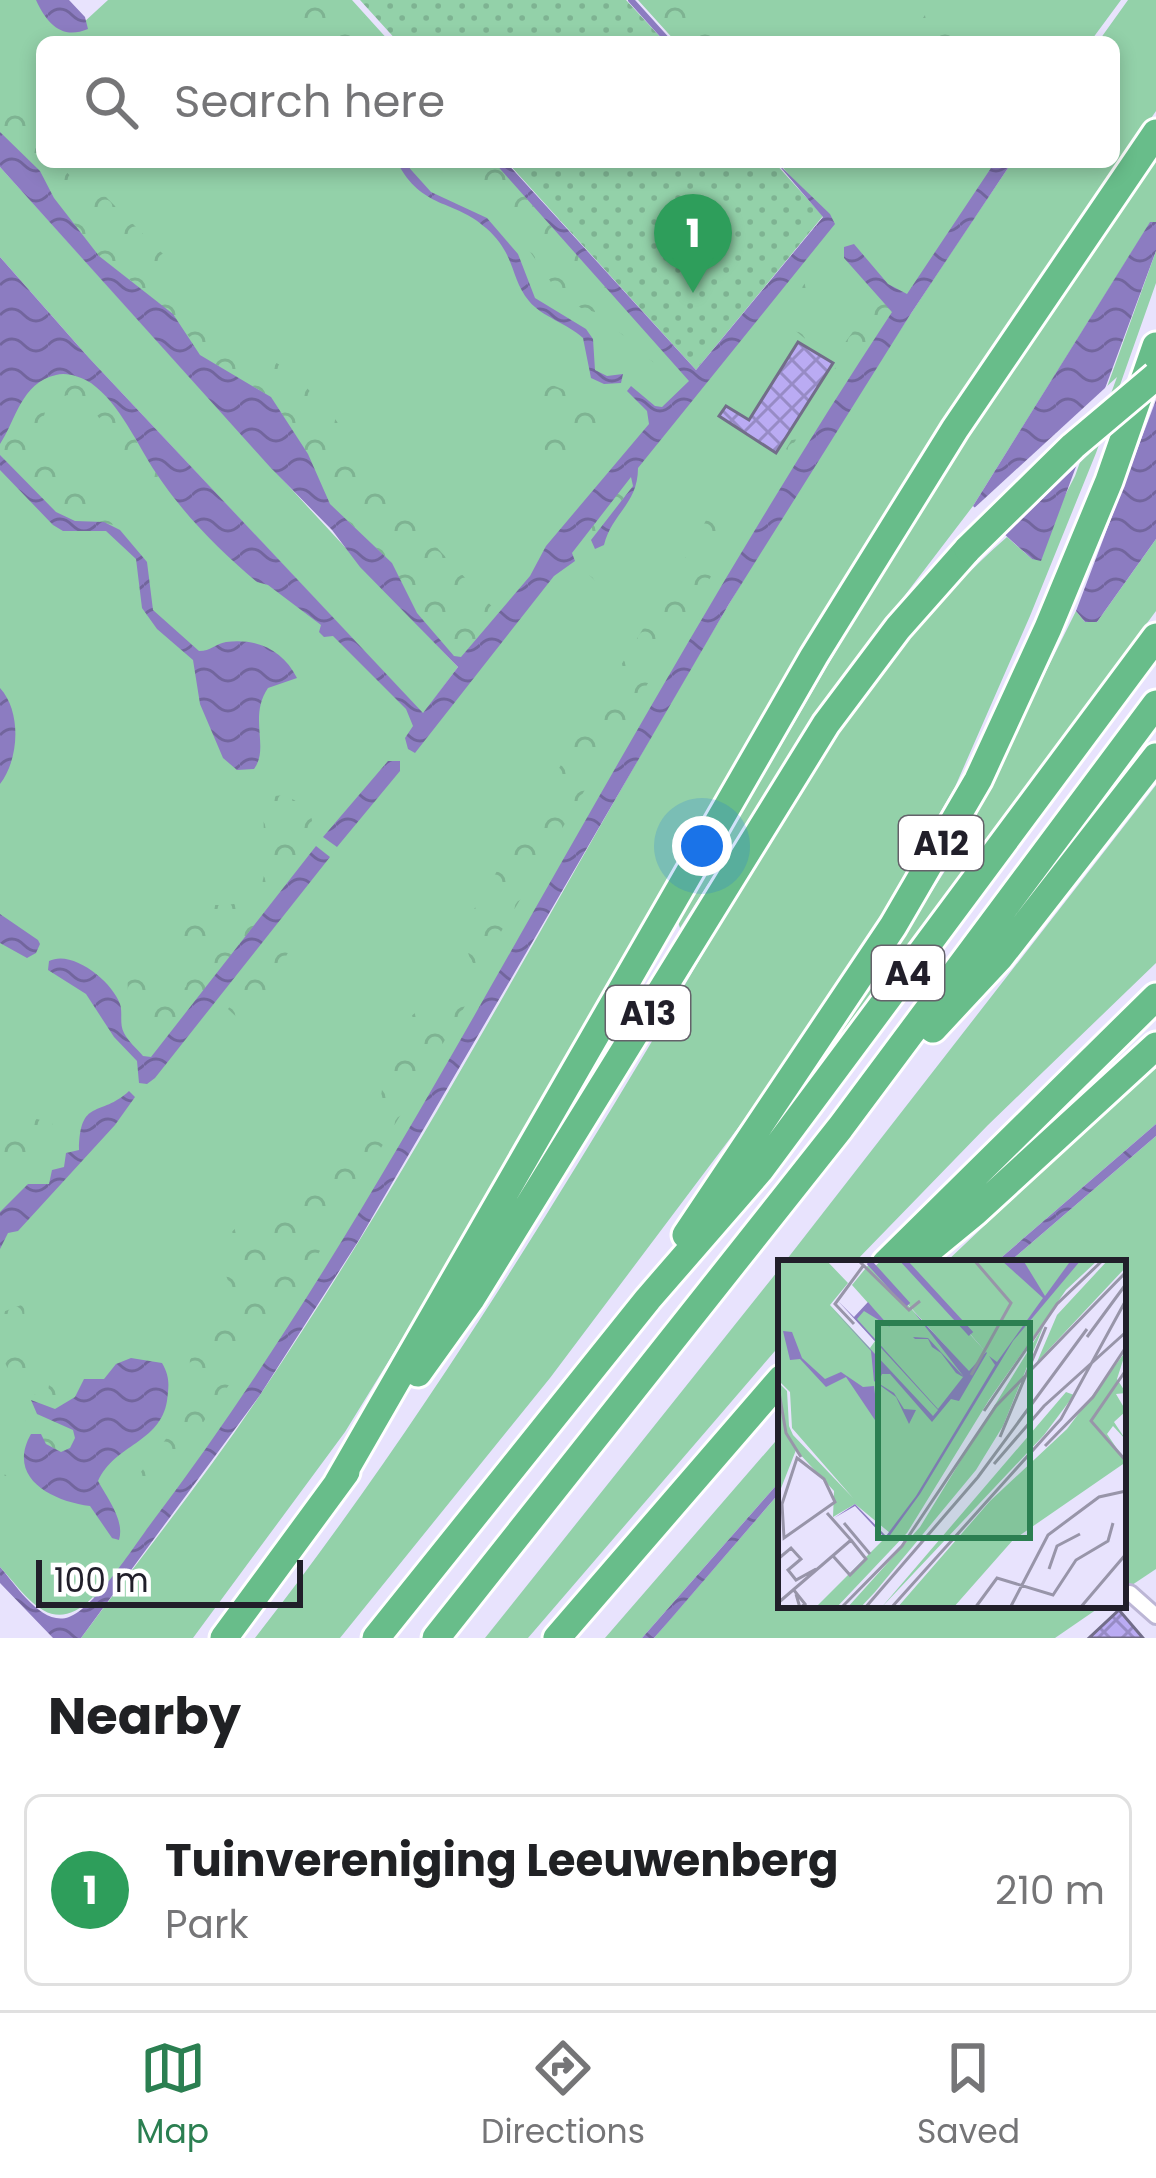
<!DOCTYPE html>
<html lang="en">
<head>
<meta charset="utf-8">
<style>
	body { margin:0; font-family:Poppins,sans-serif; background:#f2f2f2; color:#202124 }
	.scale { position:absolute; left:36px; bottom:30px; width:267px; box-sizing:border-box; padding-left:12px; border:6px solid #211f2a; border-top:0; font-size:33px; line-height:42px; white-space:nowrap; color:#211f2a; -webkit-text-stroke:9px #fff; paint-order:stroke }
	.you { position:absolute; left:702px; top:846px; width:42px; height:42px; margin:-30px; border:9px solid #fff; border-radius:50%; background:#1a73e8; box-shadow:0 0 0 18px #1a73e833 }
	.badge { display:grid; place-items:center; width:78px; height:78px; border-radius:50%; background:#2b7f51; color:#fff; font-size:39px; font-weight:700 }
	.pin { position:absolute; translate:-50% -99px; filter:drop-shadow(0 3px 6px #0008) }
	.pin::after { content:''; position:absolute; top:63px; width:42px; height:36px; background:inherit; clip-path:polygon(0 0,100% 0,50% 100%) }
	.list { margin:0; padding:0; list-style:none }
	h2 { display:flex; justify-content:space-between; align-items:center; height:156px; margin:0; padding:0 48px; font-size:51px }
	h2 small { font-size:39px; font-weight:400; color:#757577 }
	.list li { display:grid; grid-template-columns:78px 1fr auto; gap:36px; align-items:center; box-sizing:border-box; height:192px; margin:0 24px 24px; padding:0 24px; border:3px solid #e0e0e0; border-radius:18px }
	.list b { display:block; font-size:45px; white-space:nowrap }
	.list p { margin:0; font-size:39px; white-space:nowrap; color:#757577 }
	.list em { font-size:39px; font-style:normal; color:#757577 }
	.icon { flex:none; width:66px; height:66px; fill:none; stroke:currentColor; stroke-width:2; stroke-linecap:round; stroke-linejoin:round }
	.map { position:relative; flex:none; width:1156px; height:1638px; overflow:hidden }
	.search { position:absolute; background:#fff; box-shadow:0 6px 18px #0003; left:36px; right:36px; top:36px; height:132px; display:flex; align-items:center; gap:30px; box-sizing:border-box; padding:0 42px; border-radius:18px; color:#757577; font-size:45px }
	.sheet { height:372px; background:#fff }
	nav { display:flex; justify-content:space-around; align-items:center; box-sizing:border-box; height:168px; border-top:3px solid #e0e0e0; background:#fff; font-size:33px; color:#757577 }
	nav a { display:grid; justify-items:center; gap:6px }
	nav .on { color:#2b7f51 }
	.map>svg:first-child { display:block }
	.green { fill:#93d1a9 }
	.forest { fill:url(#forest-crowns) }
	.garden { fill:url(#garden-dots) }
	.water { fill:url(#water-waves) }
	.pier { fill:#e8e3fd }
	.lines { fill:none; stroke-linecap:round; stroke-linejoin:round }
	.stream { stroke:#8c7cc1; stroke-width:6 }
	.building { fill:url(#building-cross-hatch); stroke:#726d89; stroke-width:3 }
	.street-casing { stroke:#bcb6d5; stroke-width:20 }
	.highway-casing { stroke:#fff; stroke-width:33 }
	.street { stroke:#fff; stroke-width:14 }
	.highway { stroke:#68bd8a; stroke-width:27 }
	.highway-bridge-casing { stroke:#fff; stroke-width:33; stroke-linecap:butt }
	.highway-bridge { stroke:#68bd8a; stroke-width:27 }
	.labels { text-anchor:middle; stroke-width:10; stroke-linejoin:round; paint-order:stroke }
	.shield { fill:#fff; stroke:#64626a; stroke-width:3 }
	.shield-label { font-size:33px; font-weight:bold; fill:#211f2a }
	.inset-river { fill:none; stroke:#8c7cc1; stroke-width:6 }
	.inset-road { fill:none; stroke:#9895a9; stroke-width:3 }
	.view { fill:#2b7f51; fill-opacity:0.15; stroke:#2b7f51; stroke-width:6 }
	.inset-edge { fill:none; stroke:#211f2a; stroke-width:6 }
</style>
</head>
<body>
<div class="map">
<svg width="1156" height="1638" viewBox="0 0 1156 1638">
	<defs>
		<pattern id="forest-crowns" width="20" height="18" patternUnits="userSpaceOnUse" patternTransform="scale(3)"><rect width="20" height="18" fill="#93d1a9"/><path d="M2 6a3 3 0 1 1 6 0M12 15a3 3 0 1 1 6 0" fill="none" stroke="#7eb392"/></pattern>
		<pattern id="garden-dots" width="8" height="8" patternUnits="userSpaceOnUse" patternTransform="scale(3)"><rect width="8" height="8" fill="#93d1a9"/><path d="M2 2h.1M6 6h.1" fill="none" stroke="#7eb392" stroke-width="1.8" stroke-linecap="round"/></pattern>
		<pattern id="water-waves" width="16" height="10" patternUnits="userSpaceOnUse" patternTransform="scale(3)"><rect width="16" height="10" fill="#8c7cc1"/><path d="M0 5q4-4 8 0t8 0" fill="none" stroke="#72659d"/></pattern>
		<pattern id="building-cross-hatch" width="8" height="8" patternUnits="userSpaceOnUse" patternTransform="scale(3)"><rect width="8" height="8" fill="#baabf3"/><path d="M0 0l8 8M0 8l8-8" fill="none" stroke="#978bc5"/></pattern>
	</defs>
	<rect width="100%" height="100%" fill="#e8e3fd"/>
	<!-- green -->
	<path class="green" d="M0,0H61L83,23L108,0H352L390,42H42V162H499L703,386L830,222L778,162H1005L791,472L564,876L241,1413L100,1603L93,1597C52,1638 30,1600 0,1567V262L426,722L465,672L0,159Z
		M638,0H1121L1090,42H676Z
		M1128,0H1156V111L952,410L481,1211L345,1432L193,1638H81C140,1558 203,1480 258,1398C430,1143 571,868 729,604C818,453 914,307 1012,162H1114V42H1098Z
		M1156,160V222L1150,223L973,506L825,700L680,928L678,922L919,509Z
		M0,167C153,335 302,505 458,667L423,714L89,358L0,257Z
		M1156,251V283L1096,453L1030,616L955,787L861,950L747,1116L550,1378L340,1638H255C400,1452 527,1250 648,1048C751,875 854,670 1007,537L1032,559L1075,476Z
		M1156,539V611L843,1035L840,1034L952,860L1076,611L1085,622H1097Z
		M1156,785V963L988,1125L854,1263H784Z
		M1156,1063V1124L995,1263H945Z
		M1156,1136V1569L1123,1591V1263H1008Z
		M781,1267V1344L528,1638H485Z
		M781,1435V1480L642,1638H605Z
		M781,1491V1605H1103L1055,1638H654Z"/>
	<!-- forest -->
	<path class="forest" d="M296,0H349L386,42H298L293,39Z
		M642,0H710L718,7L726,42H680Z
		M935,0H971L946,42H907Z
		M0,81L42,129V162H56L87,192L106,197L173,264L185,294L237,339L293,373L332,415L412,521L499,614L469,653L454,656L417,613L392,563L330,504L308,454L271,397L200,355L193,341L156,300L99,256L54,198L40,171L0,132Z
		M431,162H494L689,381L681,387L598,313L581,308L555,288L483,183L447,176Z
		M826,254C821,277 810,300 809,322L841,353L843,364L789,451L786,449L837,365L780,318Z
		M879,296L892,311L855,368L850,367L844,344Z
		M60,373C110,383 129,432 155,471C166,487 178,502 190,517L148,489L88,402L67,395L47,405L41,427L57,445L61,470L75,485L101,501L113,525C99,520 88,523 74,520C46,516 19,474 0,455C0,420 29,385 60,373Z
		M535,378L567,391L602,421L558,475L540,440L546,429L526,390Z
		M631,476L633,486L591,540L600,568L611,579L609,588L604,589L585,571L575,576L568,566L575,561L572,553Z
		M715,504L742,524L479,969C464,958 466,939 467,921L682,564Z
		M284,795L310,808L316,846L161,1045C141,1027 125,1006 128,978L138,973L164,997L186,987L192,965L171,933L168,919C191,887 255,928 264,875C267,853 262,829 264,807L275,796Z
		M281,940L290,949L250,1022L244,1024L228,1009Z
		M427,1004L465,1006L311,1266L157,1489L136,1514L125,1515L116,1505L181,1419L186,1407L190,1360L231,1289C229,1281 222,1269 222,1261C220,1230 249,1216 274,1214L305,1179L344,1167L378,1118L390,1032Z
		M33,1118L52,1123L55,1139L0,1188C0,1161 0,1125 33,1118Z
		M24,1304L26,1362L60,1367L84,1379L75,1397L55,1409L31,1401L37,1414L74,1431L70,1448L61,1452L46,1444L24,1446L23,1463L15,1440L26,1422L24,1400L32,1394L47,1398L49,1385L8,1369L0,1352V1313Z
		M0,1469L64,1538L73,1557L100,1579L90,1589L0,1485Z"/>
	<!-- garden -->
	<path class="garden" d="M360,0H626L665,42H398Z
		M507,162H774L823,216L696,370Z"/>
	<!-- water -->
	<path class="water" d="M36,0H69L85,17L88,29C62,40 47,24 36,0Z
		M0,132L40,171L54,198L99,256L173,314L200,355L271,397L308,454L330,504L392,563L417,613L454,656L461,657L530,576L546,546L649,424L647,411L627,391L631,386L655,406L662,407L689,381L494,162H506L696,370L823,217L776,162L830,214L835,224L638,468C638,504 612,513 604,545L595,549L591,540L633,486L631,477L572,553L575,561L554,576L415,753L408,749L405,738L413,726L406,709L333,636L324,637L319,632L321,625L268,585L257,582C219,550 184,515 156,473C137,444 120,404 91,383C81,377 67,372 56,375C21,383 16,420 0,444V257L89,358L423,713L458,667L360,567L332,530L270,467L0,167Z
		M397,162H404L431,192L487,218L518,254L535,298L586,329L593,339L595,370L607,376L623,374L621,383L604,384L591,378L583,338C567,323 542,317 529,301C510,278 516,254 486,228C454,199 422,210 397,162Z
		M995,162H1012L910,315L729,604L359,1240L260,1395L81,1638H53L0,1583V1567C16,1585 42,1627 69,1617C95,1608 134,1546 152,1522C291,1338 405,1138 519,937C639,726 759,514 892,312L844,258V247L854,244L888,284L907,294Z
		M1150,222H1156V251L1041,561L1032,559L973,506Z
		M1156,400V539L1097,622H1085L1076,611Z
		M0,455L56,512L75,521L104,522L120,530L147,562L153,610L199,651C211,651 215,644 226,642C257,638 283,650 297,678L268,688C248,717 270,748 254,769L237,770L223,758L200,704L193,660L157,629L142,608L136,559L106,531H63L53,525L0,470Z
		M0,688C22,712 19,760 0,784Z
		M388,761H400V771L337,847L323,837Z
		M316,846L330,857L155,1078L147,1084L139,1083L137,1061L114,1037L86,994L48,970L49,961C72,949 112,981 120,1004C123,1013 119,1024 124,1033C128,1041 137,1049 143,1056L151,1057Z
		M0,914L38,940L40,944L36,953L27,958L0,943Z
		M129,1091L135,1097L115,1125L18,1231L8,1233L0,1249V1212L28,1184H49L52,1170L64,1167L66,1153L79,1150C80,1097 100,1118 129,1091Z
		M1156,1124V1136L1008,1263H995Z
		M131,1358L162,1363C170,1377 169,1385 167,1401C160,1443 115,1444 98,1481C107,1498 125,1520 119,1540L112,1538L90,1506C52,1501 6,1478 31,1434H41L46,1444L61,1452L70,1448L75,1438L73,1430L37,1414L31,1400L55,1409L75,1397L84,1379H104L116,1364Z
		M781,1480V1491L669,1621L654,1638H642Z"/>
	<!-- pier -->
	<path class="pier" d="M1117,377L1089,454L1000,539L971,511Z"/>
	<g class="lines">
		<!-- stream -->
		<path class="stream" d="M631,0L669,42"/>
	</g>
	<!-- building -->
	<path class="building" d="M798,342L833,363L776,453L719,416L726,406L749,420Z
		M1119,1610L1143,1638H1089Z"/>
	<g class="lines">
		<defs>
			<path id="street" d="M1130,1593L1156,1616"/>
			<path id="highway" d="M933,1029L1000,957L1156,757
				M686,1235L893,926L978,780L1048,628L1109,481L1156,346
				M886,1263L1156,997
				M913,1263L975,1212L1156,1046
				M418,1373L471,1299L826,724L898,628L968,549
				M337,1484L814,656L955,429L1156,133
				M224,1638L346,1472
				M376,1638L648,1299L760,1170L1156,637
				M436,1638L840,1128L1156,704
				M557,1638L781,1379"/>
		</defs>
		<!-- street casing -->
		<use href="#street" class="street-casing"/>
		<!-- highway casing -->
		<use href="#highway" class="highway-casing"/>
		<!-- street -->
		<use href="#street" class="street"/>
		<!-- highway -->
		<use href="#highway" class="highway"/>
		<defs>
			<path id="highway-bridge" d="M968,549L1073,446L1156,376"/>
		</defs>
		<!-- highway-bridge casing -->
		<use href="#highway-bridge" class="highway-bridge-casing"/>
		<!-- highway-bridge -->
		<use href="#highway-bridge" class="highway-bridge"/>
	</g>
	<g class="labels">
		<!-- shield labels -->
		<g class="shield">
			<rect x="899" y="816" width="84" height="54" rx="9"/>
			<rect x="872" y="946" width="72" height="54" rx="9"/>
			<rect x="606" y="986" width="84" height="54" rx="9"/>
		</g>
		<g class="shield-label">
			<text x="941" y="855">A12</text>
			<text x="908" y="985">A4</text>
			<text x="648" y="1025">A13</text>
		</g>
	</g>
	<!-- overview -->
	<g transform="translate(778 1260)">
		<rect width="348" height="348" fill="#e8e3fd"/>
		<path d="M0,0H48L70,23L52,45L92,88L97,81L76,58L91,44L74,25L92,3L191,113L208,92L127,0H320L288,30L211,140L129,273L58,348H37L112,273L77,244L55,257L56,231L18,190L0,236L2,140L8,168L0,122L9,131L11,166L15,175L75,238L14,168L12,132L0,120ZM330,0H348V7L259,102L279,55ZM266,65L225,166L198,210L97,332L82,348H69L142,267ZM348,91L339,119L348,133L338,134L348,151L336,162L348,180L335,166L329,174L348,202L235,280L175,348H119L212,241L289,169ZM288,132L296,135L266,175L103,348Z" fill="#93d1a9"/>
		<path d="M104,0H125L208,92L191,112L96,7Z" fill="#93d1a9"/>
		<path d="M223,0H245L267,36L291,3L303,0L235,81L142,234L110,278H107L77,246L56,258L77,244L108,276L138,236L217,105L211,96L219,102L265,38ZM60,41L76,57L90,42L95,48L112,67L86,51L79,59L160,149L185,117L178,113L163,93L154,87L150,79H137L135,77L129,54L135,77L150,78L186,117L136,52L191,111L208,92L193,74L209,93L181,141L173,139L154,162L112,114H104L100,123L116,133L126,149L138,150L131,164L118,137L96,121L93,91L53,47L155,156L160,150ZM5,71L14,72L24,98L47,119L63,112L85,127L96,126L101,166L68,117L48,127L22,99L12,100Z" fill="#8c7cc1"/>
		<path class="inset-river" d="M125,0L193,74M91,2L130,45"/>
		<path class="inset-road" d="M80,0L131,50L142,41M76,64L57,44L85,6M309,77L348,24M348,110L313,161L348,201M193,115L233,43L196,0M0,126L8,173L23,197M206,151L279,44L325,0M222,177L268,67M267,186L315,137L348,87M19,198L46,219L57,242L6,278L4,244ZM216,204L266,146L348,72M66,263L92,294M55,296L72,315L88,299L73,280M0,299L13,288L23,299L10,310L18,320L38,309M271,309L279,286L302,274M15,329L27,344L22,348L18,334M0,343L73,280L49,253M63,348L124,286L218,146L348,12M87,348L200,217L309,69M113,348L283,159L348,40M197,348L219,318L275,335L298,300L330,281L335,263M232,348L270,275L321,237L348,231M302,348L348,294"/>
		<path class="view" d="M100,63H252V278H100Z"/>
		<rect width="348" height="348" class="inset-edge"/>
	</g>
</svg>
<div class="scale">100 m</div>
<div class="you"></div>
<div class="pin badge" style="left:693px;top:293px;background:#2e9e5b">1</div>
<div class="search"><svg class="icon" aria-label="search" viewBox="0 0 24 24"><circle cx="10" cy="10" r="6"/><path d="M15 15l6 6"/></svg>Search here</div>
</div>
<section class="sheet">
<h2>Nearby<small></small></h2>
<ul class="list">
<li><span class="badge" style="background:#2e9e5b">1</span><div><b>Tuinvereniging Leeuwenberg</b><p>Park</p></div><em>210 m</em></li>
</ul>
</section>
<nav>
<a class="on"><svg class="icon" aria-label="map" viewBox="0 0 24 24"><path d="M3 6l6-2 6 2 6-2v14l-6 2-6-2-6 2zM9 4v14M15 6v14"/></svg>Map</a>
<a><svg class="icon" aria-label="directions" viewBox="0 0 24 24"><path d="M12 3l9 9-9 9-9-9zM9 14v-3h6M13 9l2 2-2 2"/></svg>Directions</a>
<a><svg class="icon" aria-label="saved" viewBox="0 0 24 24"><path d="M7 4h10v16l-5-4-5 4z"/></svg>Saved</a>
</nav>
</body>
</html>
